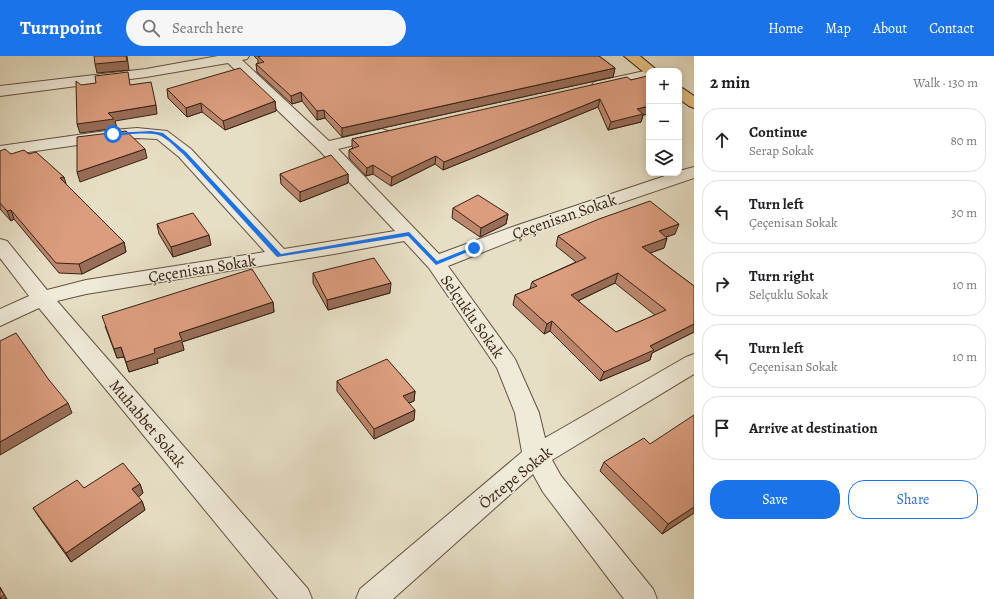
<!DOCTYPE html>
<html lang="en">
<head>
<meta charset="utf-8">
<style>
	body { margin:0; font-family:Alegreya,serif; background:#f6f6f6; color:#202124 }
	.controls { position:absolute; right:12px; top:12px; display:grid; overflow:hidden; border-radius:8px; box-shadow:0 2px 10px #0003 }
	.controls button { width:36px; height:36px; display:grid; place-items:center; padding:0; border:0; border-bottom:1px solid #e0e0e0; background:#fff; color:#202124; font:20px sans-serif }
	.stop { position:absolute; width:12px; height:12px; margin:-9px; border:3px solid #1a73e8; border-radius:50%; background:#fff }
	.stop.end { background:#1a73e8; border-color:#fff; box-shadow:0 1px 4px #0008 }
	.list { margin:0; padding:0; list-style:none }
	h2 { display:flex; justify-content:space-between; align-items:center; height:52px; margin:0; padding:0 16px; font-size:17px }
	h2 small { font-size:13px; font-weight:400; color:#757577 }
	.list li { display:grid; grid-template-columns:26px 1fr auto; gap:12px; align-items:center; box-sizing:border-box; height:64px; margin:0 8px 8px; padding:0 8px; border:1px solid #e0e0e0; border-radius:16px }
	.list b { display:block; font-size:15px; white-space:nowrap }
	.list p { margin:0; font-size:13px; white-space:nowrap; color:#757577 }
	.list em { font-size:13px; font-style:normal; color:#757577 }
	.actions { display:flex; gap:8px; padding:12px 16px }
	.actions a { flex:1; padding:9px 0; border:1px solid #1a73e8; border-radius:16px; text-align:center; font-size:14px; color:#1a73e8 }
	.actions .main { background:#1a73e8; color:#fff }
	.icon { flex:none; width:22px; height:22px; fill:none; stroke:currentColor; stroke-width:2; stroke-linecap:round; stroke-linejoin:round }
	.map { position:relative; flex:none; width:694px; height:543px; overflow:hidden }
	header { display:flex; align-items:center; gap:24px; box-sizing:border-box; height:56px; padding:0 20px; background:#1a73e8; color:#fff }
	header strong { font-size:19px }
	nav { display:flex; gap:22px; margin-inline-start:auto; font-size:14px }
	.search { width:280px; height:36px; background:#f6f6f6; display:flex; align-items:center; gap:10px; box-sizing:border-box; padding:0 14px; border-radius:22px; color:#757577; font-size:15px }
	main { display:flex }
	aside { flex:1; background:#fff }
	.map>svg:first-child { display:block }
	.lines { fill:none; stroke-linecap:round; stroke-linejoin:round }
	.minor-casing { stroke:#645141; stroke-width:2 }
	.major-casing { stroke:#382215; stroke-width:2 }
	.minor { fill:#efead9; fill-rule:evenodd }
	.major { fill:#e4c082; fill-rule:evenodd }
	.wall { fill:#bc876c; stroke:#382215; fill-rule:evenodd }
	.shaded-wall { fill:#996e58; stroke:#382215 }
	.building { fill:#db9d7e; stroke:#382215; fill-rule:evenodd }
	.route { fill:#1a73e8 }
	.labels { text-anchor:middle; stroke-width:3; stroke-linejoin:round; paint-order:stroke }
	.street-label { font-size:16px; fill:#382215; stroke:#efead9 }
</style>
</head>
<body>
<header>
<strong>Turnpoint</strong>
<div class="search"><svg class="icon" aria-label="search" viewBox="0 0 24 24"><circle cx="10" cy="10" r="6"/><path d="M15 15l6 6"/></svg>Search here</div>
<nav><a>Home</a><a>Map</a><a>About</a><a>Contact</a></nav>
</header>
<main>
<div class="map">
<svg width="694" height="543" viewBox="0 0 694 543">
	<rect width="100%" height="100%" fill="#e7dfc5"/>
	<filter id="stains"><feTurbulence type="fractalNoise" baseFrequency=".005" numOctaves="4"/><feColorMatrix values="0 0 0 0 .2 0 0 0 0 .09 0 0 0 0 .02 0 0 0 .5 -.17"/></filter>
	<radialGradient id="worn" r=".72"><stop offset=".6" stop-color="#630" stop-opacity="0"/><stop offset="1" stop-color="#630" stop-opacity=".3"/></radialGradient>
	<g class="lines">
		<defs>
			<path id="minor" d="M218,0H249L247,3L242,4L329,85L382,73L388,75L390,78L388,81L338,93L439,198L515,170L674,117H679V115L694,111V122L529,178L448,210L515,303L539,357L545,382L686,301L694,298V318L552,404L561,420L653,533L657,543H624L543,436L533,418L393,543H356L360,533L522,396L515,357L497,312L429,212L404,185L334,198L86,238L57,245L308,533L312,543H278L39,252L0,270V253L29,240L0,202V183L7,185L47,234L86,224L265,196L179,101L157,83L137,82L113,84L0,100V90L113,74L137,72L167,75L191,93L284,193L395,175L320,95L228,7L146,21L0,40V30L146,13Z
				M649,14L654,15H649V22L599,33L594,32L592,29L594,26Z"/>
			<path id="major" d="M624,0H640L658,15H649V19L646,18Z
				M679,31L684,33L694,40V52L689,50L679,43Z"/>
		</defs>
		<!-- minor casing -->
		<use href="#minor" class="minor-casing"/>
		<!-- major casing -->
		<use href="#major" class="major-casing"/>
		<!-- minor -->
		<use href="#minor" class="minor"/>
		<!-- major -->
		<use href="#major" class="major"/>
	</g>
	<!-- wall -->
	<path class="wall" d="M254,0H599L615,12L613,21L342,81L325,62L317,64L302,45L292,48L257,16L256,8L258,7V4Z
		M649,21V58L643,59L641,66L608,74L598,51L443,114L435,108L391,130L373,118L366,120L349,102V94L353,92L352,91V83L631,24Z
		M167,33L275,45L276,55L225,74L202,56L187,61L168,42Z
		M0,95L11,98L66,128L124,186L126,196L82,218L59,217L14,163L11,165L0,153Z
		M280,118H348V127L300,146L281,128Z
		M453,152L508,158L506,168L480,181L452,162Z
		M157,168L211,189L173,201L159,178Z
		M675,178L666,181L667,182L664,192L650,197L694,230V276L652,297L650,304L600,325L550,275L544,278L513,249L515,239L530,233L532,226L576,206L556,190L558,180ZM615,227L655,259L616,276L578,245Z
		M313,217L390,237L328,254L313,227Z
		M273,246L274,256L182,286L184,294L157,303L158,307L129,316L124,301L117,302L105,270Z
		M337,325L415,335L414,345L409,347L414,364L374,383L337,335Z
		M604,406L694,457L662,478L600,415Z
		M140,428L143,437L138,441L142,445L145,454L71,506L39,461L33,452L84,432Z"/>
	<!-- shaded-wall -->
	<path class="shaded-wall" d="M127,0L129,14L97,17L95,8Z
		M615,12L613,21L342,81V72Z
		M301,36L302,45L292,48L291,40Z
		M681,42L679,49V43Z
		M600,43L598,51L443,114L444,106Z
		M275,45L276,55L225,74L223,65Z
		M201,47L202,56L187,61L186,52Z
		M156,49L157,58L115,65L117,72L80,77L77,68L108,57Z
		M649,50V58L643,59L641,66L608,74L611,66L637,53Z
		M324,54L325,62L317,64V55Z
		M145,93L147,102L80,126L77,116Z
		M436,100L435,108L391,130L392,121Z
		M373,109V118L366,120L367,112Z
		M348,118V127L300,146V136Z
		M64,121L67,131L60,122Z
		M11,154L14,163L11,165L7,155Z
		M508,158L506,168L480,181L481,172Z
		M679,168L675,178L655,185L659,175Z
		M209,179L211,189L173,201L171,191Z
		M667,182L664,192L639,201L642,191Z
		M124,186L126,196L82,218L79,208Z
		M618,217L615,227L569,249L571,239Z
		M391,227L390,237L328,254L327,244Z
		M273,246L274,256L182,286L184,294L157,303L158,307L129,316L126,306L154,293L179,277Z
		M552,265L550,275L544,278L547,268Z
		M694,268V276L652,297L650,304L600,325L604,316L650,290Z
		M121,291L124,301L117,302L114,293Z
		M415,335L414,345L402,350L403,340Z
		M68,347L72,357L0,399V386Z
		M415,354L414,364L374,383V373Z
		M140,428L143,437L136,443L132,433Z
		M142,445L145,454L71,506L66,497Z
		M694,451V457L662,478L668,468Z
		M0,531L7,543H0Z"/>
	<!-- building -->
	<path class="building" d="M94,0H126L127,5L95,8Z
		M261,0H599L615,12L342,72L324,54L317,55L301,36L291,40L256,8L264,6L258,1Z
		M240,12L275,45L223,65L201,47L186,52L167,33Z
		M128,16L130,29L151,26L156,49L108,57L114,63L77,68L76,25L81,29L96,27L95,20Z
		M647,20L649,21V50L637,53L643,58L611,66L600,43L444,106L436,100L392,121L373,109L367,112L349,94L359,90L352,83L627,21L631,24Z
		M126,75L145,93L77,116V81Z
		M5,93L11,98L24,94L29,98L36,96L64,121L60,122L124,186L79,208L56,207L11,154L7,155L0,147V95Z
		M331,99L348,118L300,136L280,118Z
		M478,139L508,158L481,172L453,152Z
		M650,145L679,168L659,175L667,182L642,191L694,230V268L650,290L654,294L604,316L552,265L547,268L515,239L537,230L532,226L586,202L558,180L599,163ZM618,217L666,254L616,276L571,239Z
		M193,157L209,179L171,191L157,168Z
		M374,202L391,227L327,244L313,217Z
		M252,213L273,246L179,277L182,284L154,293L155,297L126,306L121,291L114,293L102,260Z
		M16,277L49,324L68,347L0,386V285Z
		M387,303L415,335L403,340L415,354L374,373L337,325Z
		M694,359V451L668,468L604,406L644,382L650,388Z
		M123,407L140,428L132,433L142,445L66,497L33,452L77,424L84,432Z
		M0,532L4,539L0,542Z"/>
	<!-- route -->
	<path class="route" d="M151,75L163,77L186,96L281,198L409,176L437,205L472,191L477,192L436,209L408,180L277,201L183,98C176,92 169,84 161,80C151,75 125,79 113,80L111,78L113,77Z"/>
	<g class="labels">
		<!-- street labels -->
		<g class="street-label">
			<text transform="translate(564 160) rotate(-19)" y="6">Çeçenisan Sokak</text>
			<text transform="translate(202 212) rotate(-9)" y="6">Çeçenisan Sokak</text>
			<text transform="translate(473 260) rotate(55)" y="6">Selçuklu Sokak</text>
			<text transform="translate(148 367) rotate(50)" y="6">Muhabbet Sokak</text>
			<text transform="translate(515 421) rotate(-39)" y="6">Öztepe Sokak</text>
		</g>
	</g>
	<rect width="100%" height="100%" filter="url(#stains)"/>
	<rect width="100%" height="100%" fill="url(#worn)"/>
</svg>
<div class="controls">
<button>+</button>
<button>−</button>
<button><svg class="icon" aria-label="layers" viewBox="0 0 24 24"><path d="M12 4l9 5-9 5-9-5zM3 14l9 5 9-5"/></svg></button>
</div>
<div class="stop" style="left:113px;top:78px"></div>
<div class="stop end" style="left:474px;top:192px"></div>
</div>
<aside>
<h2>2 min<small>Walk · 130 m</small></h2>
<ul class="list">
<li><svg class="icon" aria-label="ahead" viewBox="0 0 24 24"><path d="M12 20V5M6 11l6-6 6 6"/></svg><div><b>Continue</b><p>Serap Sokak</p></div><em>80 m</em></li>
<li><svg class="icon" aria-label="left" viewBox="0 0 24 24"><path d="M17 20v-9H6M10 6l-5 5 5 5"/></svg><div><b>Turn left</b><p>Çeçenisan Sokak</p></div><em>30 m</em></li>
<li><svg class="icon" aria-label="right" viewBox="0 0 24 24"><path d="M7 20v-9h11M14 6l5 5-5 5"/></svg><div><b>Turn right</b><p>Selçuklu Sokak</p></div><em>10 m</em></li>
<li><svg class="icon" aria-label="left" viewBox="0 0 24 24"><path d="M17 20v-9H6M10 6l-5 5 5 5"/></svg><div><b>Turn left</b><p>Çeçenisan Sokak</p></div><em>10 m</em></li>
<li><svg class="icon" aria-label="arrive" viewBox="0 0 24 24"><path d="M6 21V4h12l-3 4 3 4H6"/></svg><div><b>Arrive at destination</b></div></li>
</ul>
<div class="actions"><a class="main">Save</a><a>Share</a></div>
</aside>
</main>
</body>
</html>
